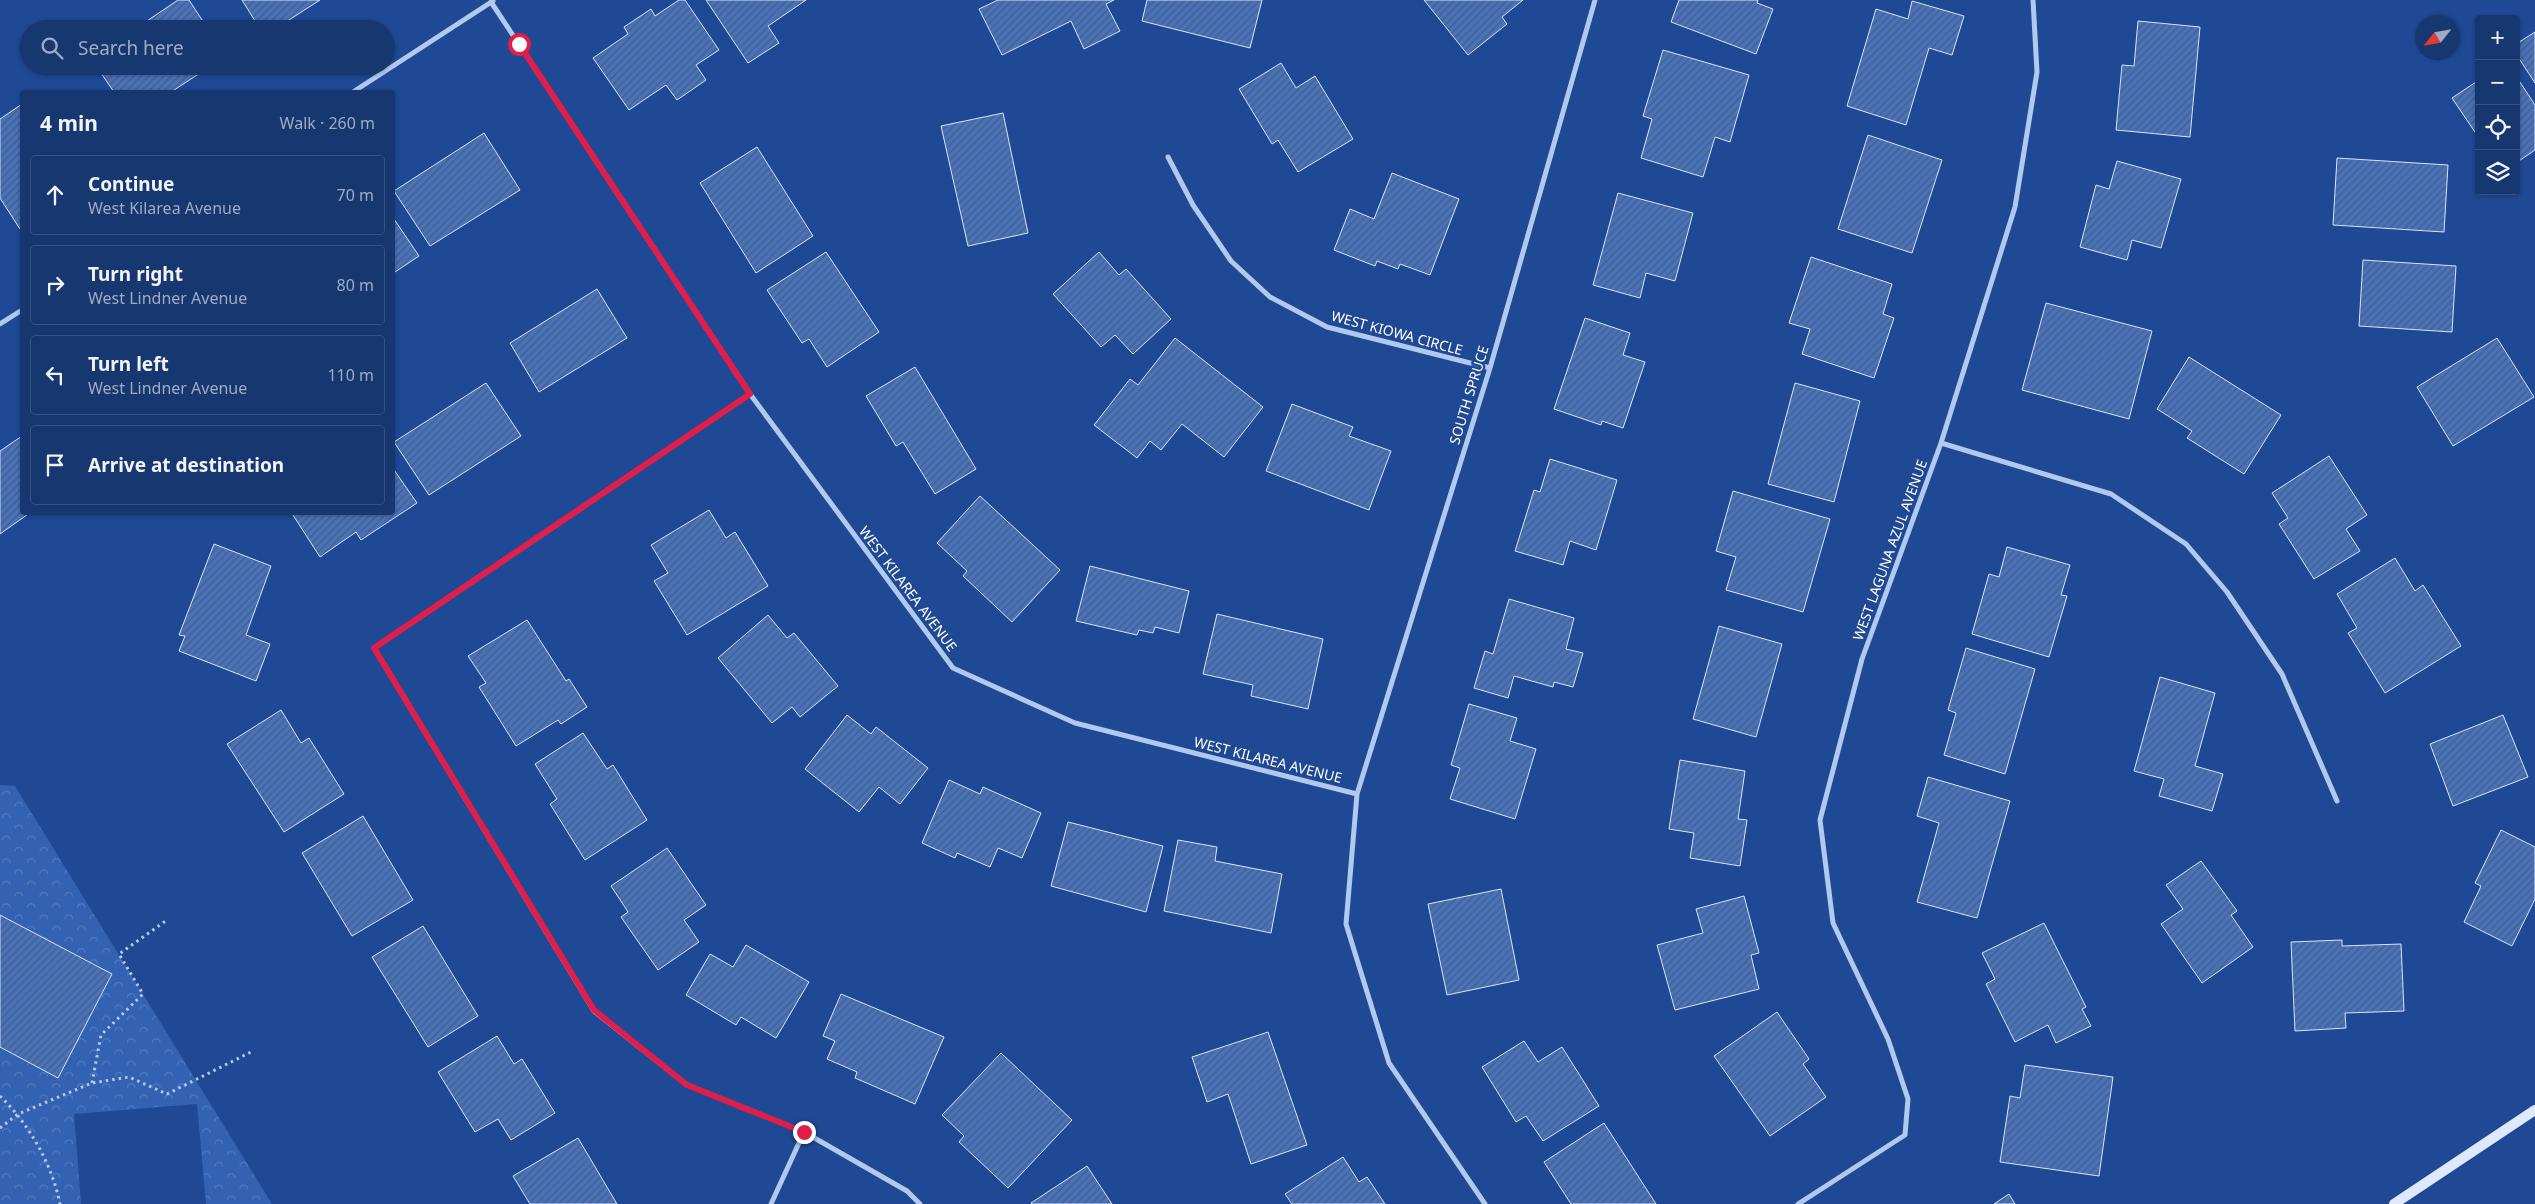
<!DOCTYPE html>
<html lang="en">
<head>
<meta charset="utf-8">
<style>
	body { margin:0; font-family:"Noto Sans",sans-serif; background:#244278; color:#f1f3f6 }
	.controls { position:absolute; right:15px; top:15px; display:grid; overflow:hidden; border-radius:5px; box-shadow:0 1px 4px #0004 }
	.controls button { width:45px; height:45px; display:grid; place-items:center; padding:0; border:0; border-bottom:1px solid #365183; background:#173770; color:#f1f3f6; font:25px sans-serif }
	.compass { position:absolute; left:2415px; top:15px; width:45px; height:45px; border-radius:50%; background:#173770; box-shadow:0 1px 4px #0004; rotate:239deg }
	.stop { position:absolute; width:15px; height:15px; margin:-11px; border:4px solid #e11d48; border-radius:50%; background:#fff }
	.stop.end { background:#e11d48; border-color:#fff; box-shadow:0 1px 5px #0008 }
	.list { margin:0; padding:0; list-style:none }
	h2 { display:flex; justify-content:space-between; align-items:center; height:65px; margin:0; padding:0 20px; font-size:21px }
	h2 small { font-size:16px; font-weight:400; color:#9eacc3 }
	.list li { display:grid; grid-template-columns:32px 1fr auto; gap:15px; align-items:center; box-sizing:border-box; height:80px; margin:0 10px 10px; padding:0 10px; border:1px solid #365183; border-radius:5px }
	.list b { display:block; font-size:19px; white-space:nowrap }
	.list p { margin:0; font-size:16px; white-space:nowrap; color:#9eacc3 }
	.list em { font-size:16px; font-style:normal; color:#9eacc3 }
	.icon { flex:none; width:28px; height:28px; fill:none; stroke:currentColor; stroke-width:2; stroke-linecap:round; stroke-linejoin:round }
	.map { position:relative; flex:none; width:2535px; height:1204px; overflow:hidden }
	.search { position:absolute; background:#173770; box-shadow:0 1px 4px #0004; left:20px; top:20px; width:375px; height:55px; display:flex; align-items:center; gap:12px; box-sizing:border-box; padding:0 18px; border-radius:28px; color:#9eacc3; font-size:19px }
	.panel { position:absolute; background:#173770; box-shadow:0 1px 4px #0004; left:20px; top:90px; width:375px; height:425px; border-radius:5px }
	.map>svg:first-child { display:block }
	.park { fill:url(#park-crowns) }
	.building { fill:url(#building-hatch); stroke:#d8e5fa }
	.lines { fill:none; stroke-linecap:round; stroke-linejoin:round }
	.path { stroke:#b2c9ee; stroke-width:3; stroke-dasharray:2.5 4; stroke-linecap:butt }
	.street { stroke:#b2c9ee; stroke-width:5 }
	.secondary { stroke:#dfe9fa; stroke-width:10 }
	.route { stroke:#e11d48; stroke-width:6 }
	.labels { text-anchor:middle; stroke-width:5; stroke-linejoin:round; paint-order:stroke }
	.street-label { font-size:14px; fill:#fff; stroke:#1f4995 }
</style>
</head>
<body>
<div class="map">
<svg width="2535" height="1204" viewBox="0 0 2535 1204">
	<defs>
		<pattern id="park-crowns" width="20" height="18" patternUnits="userSpaceOnUse" patternTransform="scale(1.25)"><rect width="20" height="18" fill="#3362b2"/><path d="M2 6a3 3 0 1 1 6 0M12 15a3 3 0 1 1 6 0" fill="none" stroke="#527abe"/></pattern>
		<pattern id="building-hatch" width="6" height="6" patternUnits="userSpaceOnUse" patternTransform="scale(1.25)"><rect width="6" height="6" fill="#4872bb"/><path d="M-1 1l2-2M0 6l6-6M5 7l2-2" fill="none" stroke="#4a5d7e"/></pattern>
	</defs>
	<rect width="100%" height="100%" fill="#1f4995"/>
	<!-- park -->
	<path class="park" d="M0,785L15,786L272,1204H206L197,1104L74,1114L81,1204H0V1047L58,1078L112,974L0,915Z"/>
	<!-- building -->
	<path class="building" d="M178,0H189L208,29H135Z
		M242,0H320L275,29H260Z
		M679,0H685L719,50L696,65L706,80L677,100L666,85L629,110L593,58L628,34L624,27L651,9L655,16Z
		M706,0H806L768,26L779,43L748,63Z
		M998,0H1114L1106,4L1120,31L1084,49L1071,21L1002,55L979,9Z
		M1147,0H1262L1250,48L1142,21Z
		M1424,0H1523L1502,17L1507,24L1468,55Z
		M1679,0H1758L1757,3L1773,9L1756,54L1671,22Z
		M1912,1L1964,16L1952,55L1929,48L1906,125L1847,106L1876,9L1908,19Z
		M2138,21L2200,27L2190,137L2116,130L2122,65L2134,66Z
		M2535,32V83L2516,54V44Z
		M1663,50L1749,75L1730,142L1715,137L1703,177L1641,158L1652,119L1643,116Z
		M1281,63L1296,88L1315,76L1353,139L1298,172L1278,140L1272,144L1239,89Z
		M96,66H211L171,92H114Z
		M2516,76L2535,105V150L2516,163Z
		M2479,80V138L2452,98Z
		M22,104V227L20,229L0,198V119Z
		M1003,113L1028,233L968,246L941,126Z
		M484,133L520,190L430,246L394,191Z
		M1868,135L1942,160L1912,253L1838,229Z
		M757,147L813,236L756,273L700,183Z
		M2337,158L2448,165L2444,232L2333,225Z
		M2117,161L2181,179L2161,248L2132,240L2127,260L2080,247L2096,185L2109,189Z
		M1392,173L1459,199L1430,275L1400,264L1398,269L1377,261L1375,266L1334,250L1350,209L1374,219Z
		M1618,193L1693,213L1675,281L1646,273L1640,298L1593,285Z
		M392,216L419,256L392,274Z
		M826,252L879,332L827,367L809,339L802,343L767,290Z
		M1099,252L1119,275L1126,269L1171,319L1133,354L1115,335L1101,347L1053,294Z
		M1811,257L1892,284L1883,314L1894,318L1874,378L1802,354L1810,329L1789,323Z
		M2363,260L2456,266L2452,332L2359,326Z
		M597,289L627,338L539,392L510,343Z
		M2046,303L2152,331L2129,419L2022,390Z
		M1585,318L1630,333L1623,355L1645,362L1623,428L1602,421L1601,425L1554,409Z
		M1175,338L1263,407L1224,457L1182,424L1161,450L1150,441L1137,458L1094,425L1130,379L1138,385Z
		M2497,338L2534,397L2453,446L2417,387Z
		M2189,357L2281,415L2244,474L2187,438L2192,431L2157,409Z
		M915,367L976,469L935,494L903,442L896,446L866,396Z
		M486,383L521,436L429,495L394,442Z
		M1795,383L1860,401L1834,502L1768,484Z
		M1292,404L1353,427L1349,436L1391,451L1369,510L1266,471Z
		M22,436V512H31L0,534V451Z
		M2329,456L2367,515L2346,529L2360,551L2314,579L2279,524L2288,518L2272,493Z
		M1550,459L1617,480L1596,550L1570,541L1563,565L1515,551L1534,490L1540,492Z
		M392,467L417,503L361,540L356,532L320,557L291,512H392Z
		M1733,491L1830,519L1803,612L1726,590L1736,557L1716,551Z
		M980,496L1060,570L1012,622L963,576L967,571L937,543Z
		M709,510L726,538L735,532L768,586L687,635L654,581L668,573L651,545Z
		M214,544L271,566L246,635L270,644L256,681L179,651L185,636L179,635Z
		M2007,547L2070,565L2061,595L2067,596L2049,657L1972,634L1989,574L1999,577Z
		M2395,558L2415,591L2423,585L2461,646L2385,693L2348,633L2357,628L2337,594Z
		M1090,566L1189,591L1179,633L1155,627L1153,633L1139,630L1137,635L1076,621Z
		M1509,599L1574,618L1566,649L1583,653L1573,687L1554,682L1553,687L1514,676L1508,698L1474,688L1485,651L1493,654Z
		M1217,614L1323,639L1308,709L1251,696L1253,685L1203,674Z
		M768,615L787,638L794,633L838,686L800,717L792,707L772,723L718,658Z
		M527,620L566,681L569,679L587,707L561,724L558,720L516,746L479,687L486,683L468,656Z
		M1719,626L1782,644L1756,737L1693,719Z
		M1966,648L2035,669L2005,774L1944,755L1956,713L1948,710Z
		M2160,677L2215,693L2195,766L2223,774L2212,811L2159,796L2164,779L2134,771Z
		M1469,704L1517,718L1510,741L1536,749L1515,819L1450,799L1460,768L1451,765Z
		M281,710L301,743L309,738L344,794L284,832L227,744Z
		M847,715L871,734L876,727L928,768L900,804L879,787L859,812L805,769Z
		M2503,715L2528,777L2453,806L2430,744Z
		M583,733L607,769L613,765L647,820L585,860L550,804L557,799L535,764Z
		M1680,760L1745,771L1738,819L1747,820L1740,866L1690,858L1694,833L1669,829Z
		M1928,777L2010,801L1977,918L1917,902L1939,823L1917,816Z
		M949,780L980,794L983,787L1041,813L1022,858L998,848L990,867L957,853L955,858L922,843Z
		M363,816L413,900L352,936L302,853Z
		M1068,822L1163,846L1146,912L1051,886Z
		M2501,830L2535,847V899L2512,946L2464,922L2481,886L2475,883Z
		M1178,840L1217,847L1215,861L1282,874L1271,933L1164,911Z
		M667,848L706,905L684,920L699,942L658,970L621,917L628,912L611,886Z
		M2201,861L2237,911L2231,915L2253,947L2202,983L2161,924L2183,909L2166,885Z
		M1501,889L1519,980L1447,995L1428,904Z
		M1744,896L1759,953L1751,955L1759,989L1675,1010L1657,945L1703,933L1696,909Z
		M0,915L112,974L58,1078L0,1047Z
		M2044,923L2086,1007L2082,1009L2091,1026L2056,1043L2048,1025L2015,1042L1986,984L1995,979L1982,953Z
		M423,926L478,1016L428,1047L372,957Z
		M2342,940V946L2401,944L2404,1011L2345,1013L2346,1028L2295,1031L2291,942Z
		M746,945L809,982L776,1038L741,1017L736,1025L686,995L710,954L733,967Z
		M841,994L944,1037L915,1104L855,1078L857,1072L827,1059L835,1041L823,1036Z
		M1777,1012L1809,1059L1803,1064L1826,1097L1770,1136L1714,1056Z
		M1268,1032L1307,1145L1251,1164L1228,1094L1207,1102L1192,1057Z
		M497,1036L514,1064L522,1059L555,1113L511,1140L498,1119L475,1132L438,1072Z
		M1524,1041L1538,1062L1562,1047L1599,1106L1543,1141L1526,1116L1516,1122L1482,1067Z
		M1001,1053L1072,1120L1008,1188L959,1142L964,1136L942,1115Z
		M2025,1065L2113,1077L2099,1176L2000,1162L2010,1096L2020,1098Z
		M1604,1123L1656,1204H1571L1544,1162Z
		M578,1138L617,1204H530L513,1176Z
		M1343,1157L1359,1182L1367,1177L1385,1204H1292L1285,1194Z
		M1087,1166L1112,1204H1032L1031,1203Z
		M2009,1194L2015,1204H1994Z"/>
	<g class="lines">
		<!-- path -->
		<path class="path" d="M92,1083L101,1035L143,994L119,954L167,920
			M0,1096C29,1124 52,1164 60,1204
			M0,1128L18,1114L92,1083L129,1077L167,1094L251,1052"/>
		<!-- street -->
		<path class="street" d="M491,2L750,394L953,668L1075,723L1357,794L1346,924L1389,1063L1485,1204
			M353,92L493,1
			M1168,157L1193,205L1231,261L1270,297L1327,327L1490,368
			M0,324L22,310
			M750,394L374,648L594,1011L687,1085L804,1132L907,1191L920,1204
			M1941,443L2111,494L2186,544L2227,592L2282,674L2337,801
			M1357,794L1490,368L1595,0
			M771,1204L804,1132
			M1798,1204L1905,1135L1908,1099L1888,1039L1833,923L1820,820L1862,659L1941,443L2015,207L2037,72L2033,0"/>
		<!-- secondary -->
		<path class="secondary" d="M2394,1204L2535,1110"/>
	</g>
	<g class="lines">
		<!-- route -->
		<path class="route" d="M519,44L750,394L374,648L594,1010L687,1085L804,1132"/>
	</g>
	<g class="labels">
		<!-- street labels -->
		<g class="street-label">
			<text transform="translate(1397 333) rotate(15)" y="5">WEST KIOWA CIRCLE</text>
			<text transform="translate(1469 395) rotate(-73)" y="5">SOUTH SPRUCE</text>
			<text transform="translate(1890 550) rotate(-70)" y="5">WEST LAGUNA AZUL AVENUE</text>
			<text transform="translate(908 589) rotate(53)" y="5">WEST KILAREA AVENUE</text>
			<text transform="translate(1268 760) rotate(14)" y="5">WEST KILAREA AVENUE</text>
		</g>
	</g>
</svg>
<div class="controls">
<button>+</button>
<button>−</button>
<button><svg class="icon" aria-label="locate" viewBox="0 0 24 24"><circle cx="12" cy="12" r="6"/><path d="M12 2v4M12 18v4M2 12h4M18 12h4"/></svg></button>
<button><svg class="icon" aria-label="layers" viewBox="0 0 24 24"><path d="M12 4l9 5-9 5-9-5zM3 14l9 5 9-5"/></svg></button>
</div>
<svg class="compass" viewBox="-18 -18 36 36"><path d="M0-13l5 13h-10z" fill="#e53935"/><path d="M0 13l5-13h-10z" fill="#9eacc3"/></svg>
<div class="stop" style="left:519px;top:44px"></div>
<div class="stop end" style="left:804px;top:1132px"></div>
<div class="search"><svg class="icon" aria-label="search" viewBox="0 0 24 24"><circle cx="10" cy="10" r="6"/><path d="M15 15l6 6"/></svg>Search here</div>
<section class="panel">
<h2>4 min<small>Walk · 260 m</small></h2>
<ul class="list">
<li><svg class="icon" aria-label="ahead" viewBox="0 0 24 24"><path d="M12 20V5M6 11l6-6 6 6"/></svg><div><b>Continue</b><p>West Kilarea Avenue</p></div><em>70 m</em></li>
<li><svg class="icon" aria-label="right" viewBox="0 0 24 24"><path d="M7 20v-9h11M14 6l5 5-5 5"/></svg><div><b>Turn right</b><p>West Lindner Avenue</p></div><em>80 m</em></li>
<li><svg class="icon" aria-label="left" viewBox="0 0 24 24"><path d="M17 20v-9H6M10 6l-5 5 5 5"/></svg><div><b>Turn left</b><p>West Lindner Avenue</p></div><em>110 m</em></li>
<li><svg class="icon" aria-label="arrive" viewBox="0 0 24 24"><path d="M6 21V4h12l-3 4 3 4H6"/></svg><div><b>Arrive at destination</b></div></li>
</ul>
</section>
</div>
</body>
</html>
